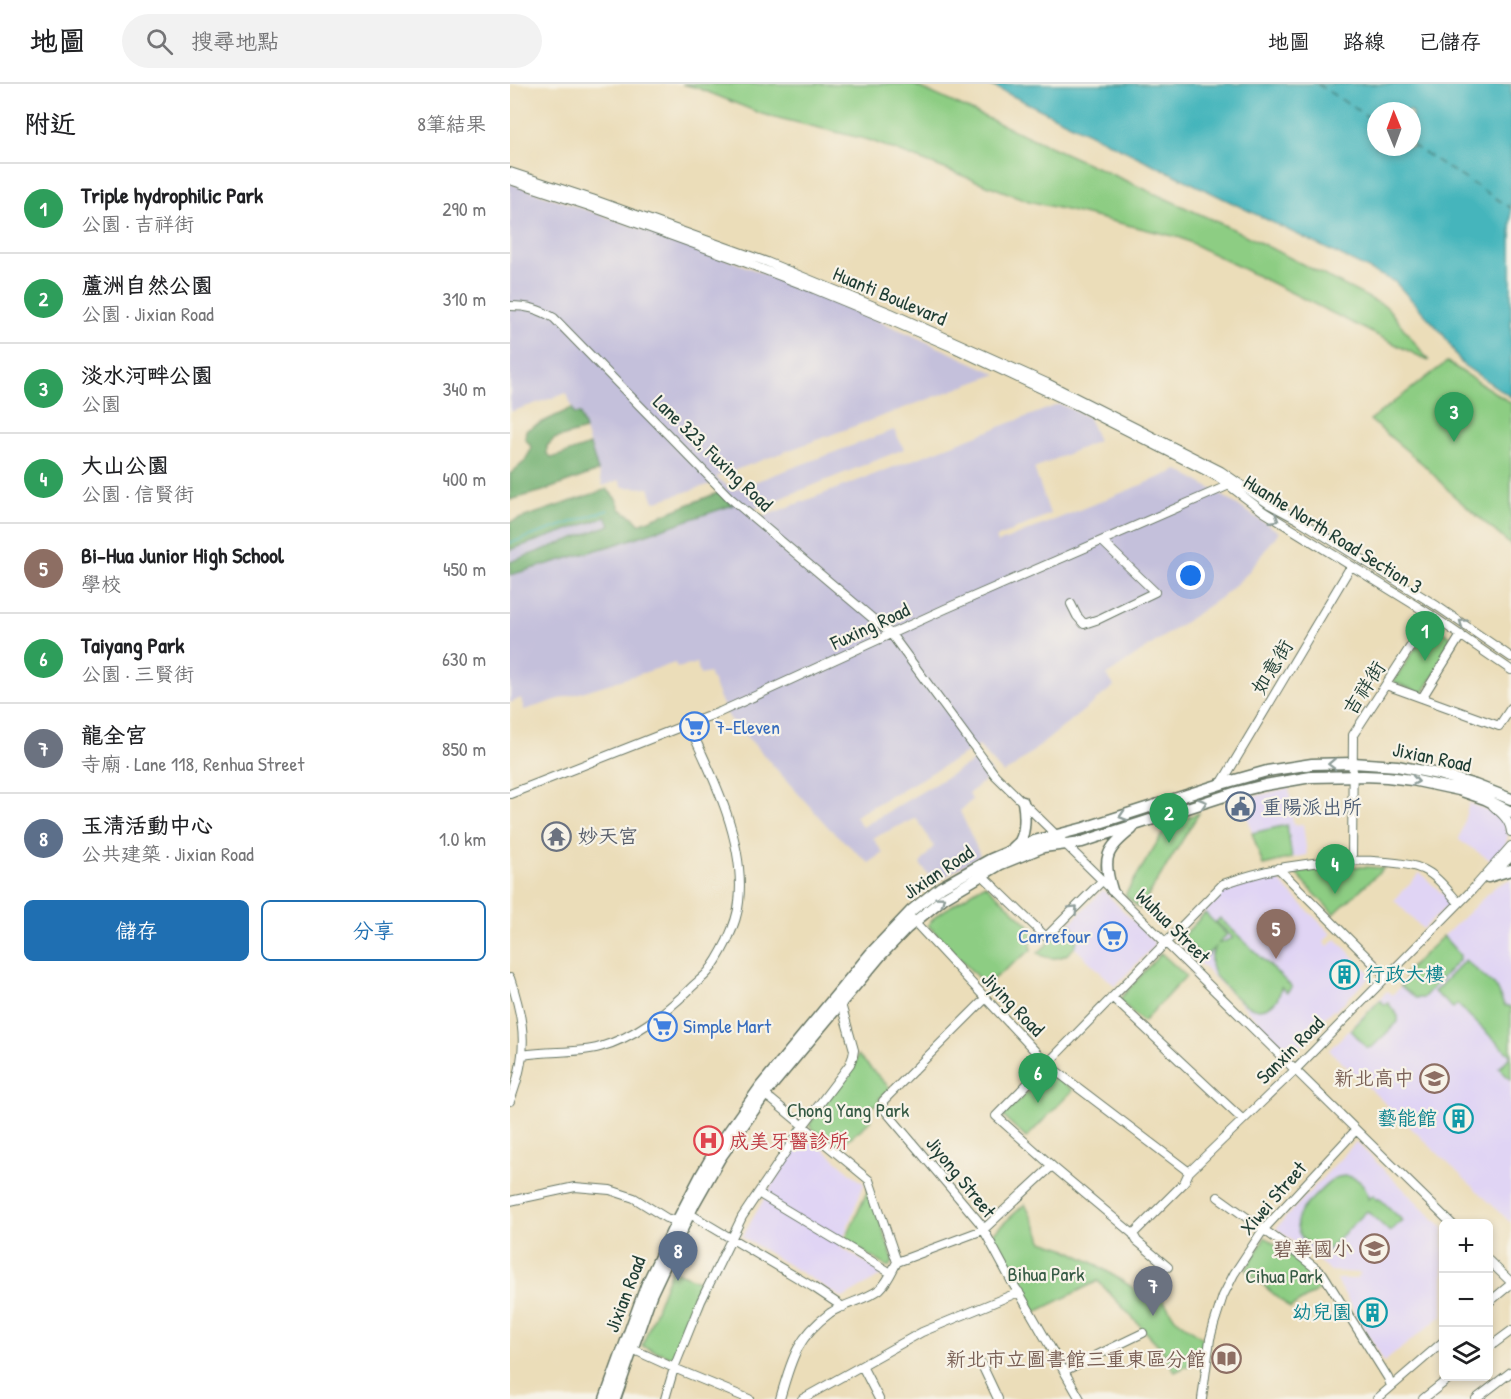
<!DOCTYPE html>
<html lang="zh-TW">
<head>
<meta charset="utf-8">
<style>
	body { margin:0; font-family:"Patrick Hand","LXGW WenKai TC",sans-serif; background:#f2f2f2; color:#202124 }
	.controls { position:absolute; right:18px; bottom:18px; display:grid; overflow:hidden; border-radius:9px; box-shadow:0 3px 9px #0003 }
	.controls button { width:54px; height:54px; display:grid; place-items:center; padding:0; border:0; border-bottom:2px solid #e0e0e0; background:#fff; color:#202124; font:30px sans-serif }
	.compass { position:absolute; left:857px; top:18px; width:54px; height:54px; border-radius:50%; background:#fff; box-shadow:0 3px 9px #0003; rotate:359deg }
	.you { position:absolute; left:681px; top:492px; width:21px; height:21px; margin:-15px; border:4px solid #fff; border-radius:50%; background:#1a73e8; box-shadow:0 0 0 9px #1a73e833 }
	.badge { display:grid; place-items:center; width:39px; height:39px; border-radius:50%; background:#1f6fb2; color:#fff; font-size:20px; font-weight:700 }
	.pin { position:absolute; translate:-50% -50px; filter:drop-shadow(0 2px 3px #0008) }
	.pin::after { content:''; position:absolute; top:32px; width:21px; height:18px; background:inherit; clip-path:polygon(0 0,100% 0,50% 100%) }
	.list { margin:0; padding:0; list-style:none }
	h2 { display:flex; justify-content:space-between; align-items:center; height:78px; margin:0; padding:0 24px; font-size:26px }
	h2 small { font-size:20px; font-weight:400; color:#757577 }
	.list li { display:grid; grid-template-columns:39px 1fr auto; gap:18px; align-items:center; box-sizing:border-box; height:90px; padding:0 24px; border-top:2px solid #e0e0e0 }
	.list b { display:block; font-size:22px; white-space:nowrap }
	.list p { margin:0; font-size:20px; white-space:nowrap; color:#757577 }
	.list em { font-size:20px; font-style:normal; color:#757577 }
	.actions { display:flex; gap:12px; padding:18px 24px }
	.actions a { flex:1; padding:14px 0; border:2px solid #1f6fb2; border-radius:9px; text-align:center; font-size:21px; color:#1f6fb2 }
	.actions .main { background:#1f6fb2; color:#fff }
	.icon { flex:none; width:33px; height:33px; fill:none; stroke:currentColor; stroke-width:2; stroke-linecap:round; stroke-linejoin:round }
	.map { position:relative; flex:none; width:1001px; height:1315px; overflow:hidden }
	header { display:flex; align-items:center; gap:36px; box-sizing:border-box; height:84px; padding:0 30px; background:#fff; border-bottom:2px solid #e0e0e0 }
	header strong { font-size:28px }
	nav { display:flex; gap:33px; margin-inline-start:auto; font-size:21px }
	.search { width:420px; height:54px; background:#f2f2f2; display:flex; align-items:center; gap:15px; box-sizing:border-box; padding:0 21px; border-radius:33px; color:#757577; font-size:22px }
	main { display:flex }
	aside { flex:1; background:#fff }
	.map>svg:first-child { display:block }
	.built { fill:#e0d4f4 }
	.industrial { fill:#c4c0db }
	.green { fill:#8dcd83; stroke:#56855c; stroke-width:1.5 }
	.forest { fill:#72b071; stroke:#487652; stroke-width:1.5 }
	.water { fill:#45b5bc; stroke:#327978; stroke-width:1.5; fill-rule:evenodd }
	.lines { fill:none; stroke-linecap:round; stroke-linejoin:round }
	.stream { stroke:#45b5bc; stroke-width:1.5 }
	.ferry { stroke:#285b56; stroke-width:1.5; stroke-dasharray:8 6; stroke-linecap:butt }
	.minor-casing { stroke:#667563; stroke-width:10 }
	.major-casing { stroke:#667563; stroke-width:13 }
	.minor { stroke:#fff; stroke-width:8 }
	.major { stroke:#fff; stroke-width:10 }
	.oneway { stroke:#8f9e9a }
	.labels { text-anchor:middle; stroke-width:4.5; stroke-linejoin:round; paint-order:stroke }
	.street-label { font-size:20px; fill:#1f3d34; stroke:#f7f3e8 }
	.shop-label { font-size:20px; fill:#366cbe; stroke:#f7f3e8; text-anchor:start }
	.service-label { font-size:20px; fill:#4e5e75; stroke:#f7f3e8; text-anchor:start }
	.worship-label { font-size:20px; fill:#5b616d; stroke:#f7f3e8; text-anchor:start }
	.culture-label { font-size:20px; fill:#0d838f; stroke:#f7f3e8; text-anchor:end }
	.education-label { font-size:20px; fill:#785e54; stroke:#f7f3e8; text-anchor:end }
	.park-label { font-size:20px; fill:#355a44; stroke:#f7f3e8 }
	.health-label { font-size:20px; fill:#be3a42; stroke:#f7f3e8; text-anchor:start }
</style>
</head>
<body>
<header>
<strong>地圖</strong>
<div class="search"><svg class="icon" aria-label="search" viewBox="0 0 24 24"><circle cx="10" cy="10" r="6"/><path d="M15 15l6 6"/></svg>搜尋地點</div>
<nav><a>地圖</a><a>路線</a><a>已儲存</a></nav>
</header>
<main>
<aside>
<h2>附近<small>8筆結果</small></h2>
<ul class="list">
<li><span class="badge" style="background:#2e9e5b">1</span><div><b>Triple hydrophilic Park</b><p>公園 · 吉祥街</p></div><em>290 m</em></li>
<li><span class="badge" style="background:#2e9e5b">2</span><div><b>蘆洲自然公園</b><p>公園 · Jixian Road</p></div><em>310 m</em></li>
<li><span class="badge" style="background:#2e9e5b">3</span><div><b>淡水河畔公園</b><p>公園</p></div><em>340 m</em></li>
<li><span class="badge" style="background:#2e9e5b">4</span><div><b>大山公園</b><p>公園 · 信賢街</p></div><em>400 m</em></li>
<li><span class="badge" style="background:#8d6e63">5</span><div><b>Bi-Hua Junior High School</b><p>學校</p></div><em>450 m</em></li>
<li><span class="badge" style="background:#2e9e5b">6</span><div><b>Taiyang Park</b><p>公園 · 三賢街</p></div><em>630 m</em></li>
<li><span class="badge" style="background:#6b7280">7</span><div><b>龍全宮</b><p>寺廟 · Lane 118, Renhua Street</p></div><em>850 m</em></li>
<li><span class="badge" style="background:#5c6f8a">8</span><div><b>玉清活動中心</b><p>公共建築 · Jixian Road</p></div><em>1.0 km</em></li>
</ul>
<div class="actions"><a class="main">儲存</a><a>分享</a></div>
</aside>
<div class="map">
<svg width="1001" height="1315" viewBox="0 0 1001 1315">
	<rect width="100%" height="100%" fill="#f7f3e8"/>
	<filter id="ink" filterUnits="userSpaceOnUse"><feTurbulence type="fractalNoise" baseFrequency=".0167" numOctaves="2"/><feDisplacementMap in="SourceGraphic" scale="12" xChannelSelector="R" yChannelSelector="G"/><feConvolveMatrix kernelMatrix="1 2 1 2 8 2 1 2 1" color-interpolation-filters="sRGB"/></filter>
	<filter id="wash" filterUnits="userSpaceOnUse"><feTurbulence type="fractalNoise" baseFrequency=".008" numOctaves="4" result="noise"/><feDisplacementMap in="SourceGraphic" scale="24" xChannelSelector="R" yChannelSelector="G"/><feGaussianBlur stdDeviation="1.35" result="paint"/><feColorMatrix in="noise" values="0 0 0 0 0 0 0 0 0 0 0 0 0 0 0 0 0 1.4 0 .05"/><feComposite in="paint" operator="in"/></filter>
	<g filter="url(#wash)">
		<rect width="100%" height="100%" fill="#ebddb9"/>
		<!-- built -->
		<path class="built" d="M779,704L783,741L793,740L797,771L782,774L777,741L742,749L733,715Z
			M959,719L988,731L995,739L998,751L996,760L982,777L949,756Z
			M910,789L938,815L939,820L913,845L884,816Z
			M760,794L764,796H768L821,850L814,857L818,862L826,855L859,888V894L825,927L823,926L809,939L811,943L787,966L779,967L670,860L669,855L715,806Z
			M1001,795V1139L819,966L877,907L882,911L897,896L893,891L986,802Z
			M593,806L644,858V862L605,902L564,863L567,854L566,846L560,839Z
			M293,1048L354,1100L330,1163L374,1190L333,1214L232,1153Z
			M846,1058L933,1144V1231L874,1278L826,1195H846L851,1189L821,1187L766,1144Z"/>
		<!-- industrial -->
		<path class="industrial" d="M0,99L211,173L271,196L397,249L487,290L206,393L223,406L384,346L394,365L244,425L252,433L550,320L578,333L588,357L524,384L540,430L486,454L488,459L668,386L707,408L769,448L736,491L713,512L597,591L604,602L501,685L493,689L469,662L345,732L352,743L469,674L482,689L481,692L459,709L462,716L450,727L470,771L425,799L410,780L424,762L406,734L363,754L373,769L359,779L320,745L242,658L226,643L217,630L199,589L190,591L187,579L167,584L165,579L14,626L11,614L0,619V491L107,460L223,420L201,400L144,418L139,404L113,403L109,396L93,402L70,331L64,330L57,309L0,328Z
			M96,433L100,441L0,478V466Z"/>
		<!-- green -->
		<path class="green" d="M172,0H402L725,146L877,223L919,277L671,154L519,117L359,56L252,30L188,4Z
			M937,278L1001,319V461L944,412L914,381L860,336Z
			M921,541L946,556L913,609L883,598Z
			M689,729L630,825L615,811L659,739Z
			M777,741L782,774L753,781L742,749Z
			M834,782L874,784L824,830L787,791V788Z
			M475,800L522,844L521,866L475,901L418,841L427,831Z
			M695,829L717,851L708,860L723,854L706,838L710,834L782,903L777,908L771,903C770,911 767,918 760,922C739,934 719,906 706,893C699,882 699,873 706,862L694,874L672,853Z
			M560,839C581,860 550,885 528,869Z
			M933,852L950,871L949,876L913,914H906L890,902L897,896L893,891Z
			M651,869L676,892L633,938L609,916Z
			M955,876L985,902L994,921L1001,923V996L989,984L1001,972L947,920L943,924L924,908Z
			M870,916L875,921L878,919L888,932V938L862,963L857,964L841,946Z
			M348,971L380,1004L370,1014L367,1021L360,1022L361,1037L326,1065L300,1043V1039L345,980Z
			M538,988L563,1006L516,1054L493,1032Z
			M838,1092C850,1095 857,1102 858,1115L863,1111L867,1116L869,1114L892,1136L880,1148L857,1127L811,1172L807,1168L811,1164C794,1162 781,1145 790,1129C794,1122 817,1099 824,1095C828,1092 833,1092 838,1092Z
			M359,1104L383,1176L380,1182L378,1183L335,1156Z
			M515,1120L530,1150L532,1157L554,1164L587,1181L628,1207L636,1211L651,1213L665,1234L694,1255L691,1275L665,1288L651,1264L588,1197L524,1229L481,1151Z
			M755,1153L808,1192L816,1202L780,1224L736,1186Z
			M161,1186L194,1199L165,1274L132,1262Z"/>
		<!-- forest -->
		<path class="forest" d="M62,324L64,330H70L75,346L44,355L37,362V370L42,374L80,361L88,387L33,407L0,416V390L14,378L22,364L15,354L16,346Z
			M97,405L107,416L110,425L123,433L129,440L210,408L223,421L107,460L0,491V478L100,441L96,433L0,466V438Z"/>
		<!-- water -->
		<path class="water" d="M478,0H1001V313L952,280L933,250L885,198ZM866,27H902V63H866Z"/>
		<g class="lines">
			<!-- stream -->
			<path class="stream" d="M0,459L98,426"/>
			<!-- ferry -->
			<path class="ferry" d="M807,0L866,38
				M902,61L1001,124"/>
		</g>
	</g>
	<g filter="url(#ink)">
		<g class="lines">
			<defs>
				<path id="minor" d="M0,88L82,115L257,178L381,229L537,299L711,387L759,420L789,436L927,522L1001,573
					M0,96L79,122L234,178L304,205L379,236L444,264L570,323L708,393L754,428L921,531L1001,586
					M0,222C18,222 29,225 44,234L219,413L381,550L485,691L942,1140
					M561,520L567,532L574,540L589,535L645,508L592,457
					M876,601L989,642L1001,624
					M912,614L951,551
					M711,700L841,482
					M0,710L178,640L210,628L435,525L717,402L722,401
					M983,722C991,729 1000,736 1001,748
					M842,776L843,651L921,531
					M768,784L876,892
					M983,789L1001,773
					M472,791L536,853L592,797
					M401,834L537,980L679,1088
					M0,894C16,941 18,970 0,1017
					M602,913L733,1036
					M475,915L373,1017V1024L470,1139L503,1200L511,1212L570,1315
					M13,971C38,966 66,970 90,963C125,953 152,931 178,907C184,900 192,895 198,888C206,879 212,867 217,857C223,844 228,831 229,818C236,758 203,692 178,640
					M250,1008L262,1016L359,1096L387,1178C382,1187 378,1198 370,1205C356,1216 335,1219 320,1229C286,1254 281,1277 270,1315
					M542,1082L623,1150L627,1157L658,1183
					M248,1109L381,1189
					M708,1113L785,1168L813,1190L878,1294L881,1302
					M0,1117L65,1103L100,1106L124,1114L156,1134L170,1138
					M175,1127L303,1203L333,1223
					M623,1150L674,1099L679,1088L785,986L962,806L1001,762
					M978,1176L1001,1198
					M387,1178L473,1146L542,1082L486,1032L713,800C767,781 820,773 876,778C888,779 901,780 912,785C927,791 938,807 949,819
					M978,1219L1001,1200
					M118,1263L164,1284L239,1315
					M978,1264L1001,1247
					M471,1279L488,1315
					M352,1282L369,1315
					M554,1287L633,1249
					M155,1315L164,1284L191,1217L232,1133L293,1042L340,980L343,972L344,966L331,920
					M292,1315L412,1248L509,1208
					M692,1315L700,1255L704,1240L713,1212L724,1190L753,1146L846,1046
					M867,1315L934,1257
					M913,1315L942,1292
					M966,1315L1001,1288"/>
				<path id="major" d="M503,764C504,763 509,759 510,757C516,747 515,728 513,718
					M978,793L1001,786
					M602,806C592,774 596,765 622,745
					M95,1315L136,1202L165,1141L191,1091L205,1067L251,1002L361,869L402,826L431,803L481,775L524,757L574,744L711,700L757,687L802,680L843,679L887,682L928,690L965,701L1001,715
					M105,1315L141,1211L184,1120L210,1074L258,1006L371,871L396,845L435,813L491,780L533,763L572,758L727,708L755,701L801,693L853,692L877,693L902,696L949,706L975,715L1001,728"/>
			</defs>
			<!-- minor casing -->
			<use href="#minor" class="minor-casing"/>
			<!-- major casing -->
			<use href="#major" class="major-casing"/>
			<!-- minor -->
			<use href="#minor" class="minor"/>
			<!-- major -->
			<use href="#major" class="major"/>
		</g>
		<!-- one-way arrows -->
		<defs><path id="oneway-chevron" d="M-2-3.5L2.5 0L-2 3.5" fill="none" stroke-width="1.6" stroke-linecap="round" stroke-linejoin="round" transform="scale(1.5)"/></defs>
		<g class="oneway">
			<use href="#oneway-chevron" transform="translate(765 435) rotate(32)"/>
			<use href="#oneway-chevron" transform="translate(953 539) rotate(-145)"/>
			<use href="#oneway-chevron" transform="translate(822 680) rotate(178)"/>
			<use href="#oneway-chevron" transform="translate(905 697) rotate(9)"/>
			<use href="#oneway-chevron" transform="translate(693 719) rotate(-18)"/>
			<use href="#oneway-chevron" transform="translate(613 732) rotate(162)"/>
			<use href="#oneway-chevron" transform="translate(431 816) rotate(-37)"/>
			<use href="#oneway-chevron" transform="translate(564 825) rotate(-45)"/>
		</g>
	</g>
	<!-- icons -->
	<defs>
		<symbol id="supermarket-ring" viewBox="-11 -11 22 22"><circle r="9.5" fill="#f7f3e8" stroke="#3f7fe0" stroke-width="1.5"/><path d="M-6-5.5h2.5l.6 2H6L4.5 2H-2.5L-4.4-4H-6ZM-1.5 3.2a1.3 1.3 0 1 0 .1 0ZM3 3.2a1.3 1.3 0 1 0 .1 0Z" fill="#3f7fe0"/></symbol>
		<symbol id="civic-ring" viewBox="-11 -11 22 22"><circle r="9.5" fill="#f7f3e8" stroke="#5c6f8a" stroke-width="1.5"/><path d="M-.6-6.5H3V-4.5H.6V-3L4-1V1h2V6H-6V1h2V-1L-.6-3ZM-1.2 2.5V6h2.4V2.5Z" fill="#5c6f8a"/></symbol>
		<symbol id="temple-ring" viewBox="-11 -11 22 22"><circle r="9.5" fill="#f7f3e8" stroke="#6b7280" stroke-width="1.5"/><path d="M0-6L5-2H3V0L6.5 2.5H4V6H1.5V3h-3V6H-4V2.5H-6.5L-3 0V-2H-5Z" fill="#6b7280"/></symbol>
		<symbol id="building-ring" viewBox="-11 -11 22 22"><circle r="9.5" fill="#f7f3e8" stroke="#0f9aa8" stroke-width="1.5"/><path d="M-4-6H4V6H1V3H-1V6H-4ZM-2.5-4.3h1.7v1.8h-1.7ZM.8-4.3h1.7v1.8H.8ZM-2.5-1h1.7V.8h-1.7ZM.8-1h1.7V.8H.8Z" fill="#0f9aa8"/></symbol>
		<symbol id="school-ring" viewBox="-11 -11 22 22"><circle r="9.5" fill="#f7f3e8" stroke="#8d6e63" stroke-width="1.5"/><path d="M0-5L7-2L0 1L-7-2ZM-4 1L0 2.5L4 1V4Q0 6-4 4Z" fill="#8d6e63"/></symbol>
		<symbol id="hospital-ring" viewBox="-11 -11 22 22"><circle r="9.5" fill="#f7f3e8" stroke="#e0444e" stroke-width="1.5"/><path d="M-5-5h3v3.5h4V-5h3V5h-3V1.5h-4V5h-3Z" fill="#e0444e"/></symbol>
		<symbol id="library-ring" viewBox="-11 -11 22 22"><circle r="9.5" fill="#f7f3e8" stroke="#8d6e63" stroke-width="1.5"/><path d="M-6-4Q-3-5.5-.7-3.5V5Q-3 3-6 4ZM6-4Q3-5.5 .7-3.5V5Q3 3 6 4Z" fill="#8d6e63"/></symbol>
	</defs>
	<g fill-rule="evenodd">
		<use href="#supermarket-ring" x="168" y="626" width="33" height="33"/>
		<use href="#civic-ring" x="714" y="706" width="33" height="33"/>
		<use href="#temple-ring" x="30" y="736" width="33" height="33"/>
		<use href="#supermarket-ring" x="586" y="836" width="33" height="33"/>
		<use href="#building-ring" x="818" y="874" width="33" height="33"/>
		<use href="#supermarket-ring" x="136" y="926" width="33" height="33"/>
		<use href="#school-ring" x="908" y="978" width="33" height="33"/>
		<use href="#building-ring" x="932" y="1018" width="33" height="33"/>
		<use href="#hospital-ring" x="182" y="1040" width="33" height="33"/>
		<use href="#school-ring" x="848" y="1148" width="33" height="33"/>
		<use href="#building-ring" x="846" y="1212" width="33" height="33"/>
		<use href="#library-ring" x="700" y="1258" width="33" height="33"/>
	</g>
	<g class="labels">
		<!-- street labels -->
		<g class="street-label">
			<text transform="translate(380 212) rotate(23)" y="7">Huanti Boulevard</text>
			<text transform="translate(203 369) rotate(44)" y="7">Lane 323, Fuxing Road</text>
			<text transform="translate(823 450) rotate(32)" y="7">Huanhe North Road Section 3</text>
			<text transform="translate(360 542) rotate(-25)" y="7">Fuxing Road</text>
			<text transform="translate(762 583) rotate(-59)" y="7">如意街</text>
			<text transform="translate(854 604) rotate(-57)" y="7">吉祥街</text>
			<text transform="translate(922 673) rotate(12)" y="7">Jixian Road</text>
			<text transform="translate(428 788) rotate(-34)" y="7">Jixian Road</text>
			<text transform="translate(663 842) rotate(45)" y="7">Wuhua Street</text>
			<text transform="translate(503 920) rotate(46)" y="7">Jiying Road</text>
			<text transform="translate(780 966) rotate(-45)" y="7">Sanxin Road</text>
			<text transform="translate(451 1093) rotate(51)" y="7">Jiyong Street</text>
			<text transform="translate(763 1114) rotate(-49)" y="7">Xiwei Street</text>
			<text transform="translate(115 1210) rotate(-69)" y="7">Jixian Road</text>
		</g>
		<!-- shop labels -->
		<g class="shop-label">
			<text x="205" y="650">7-Eleven</text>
			<text x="581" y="859" text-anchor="end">Carrefour</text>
			<text x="173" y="949">Simple Mart</text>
		</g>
		<!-- service labels -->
		<g class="service-label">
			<text x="752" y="730">重陽派出所</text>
		</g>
		<!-- worship labels -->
		<g class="worship-label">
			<text x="68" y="759">妙天宮</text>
		</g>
		<!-- culture labels -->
		<g class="culture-label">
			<text x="855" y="897" text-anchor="start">行政大樓</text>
			<text x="927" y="1041">藝能館</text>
			<text x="842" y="1235">幼兒園</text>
		</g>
		<!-- education labels -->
		<g class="education-label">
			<text x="904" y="1001">新北高中</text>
			<text x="843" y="1172">碧華國小</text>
			<text x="696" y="1282">新北市立圖書館三重東區分館</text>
		</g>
		<!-- park labels -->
		<g class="park-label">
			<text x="338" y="1033">Chong Yang Park</text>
			<text x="536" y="1197">Bihua Park</text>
			<text x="774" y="1199">Cihua Park</text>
		</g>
		<!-- health labels -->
		<g class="health-label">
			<text x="219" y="1064">成美牙醫診所</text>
		</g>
	</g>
</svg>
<div class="controls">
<button>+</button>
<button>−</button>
<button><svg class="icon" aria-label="layers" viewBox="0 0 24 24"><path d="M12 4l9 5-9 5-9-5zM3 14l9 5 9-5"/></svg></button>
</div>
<svg class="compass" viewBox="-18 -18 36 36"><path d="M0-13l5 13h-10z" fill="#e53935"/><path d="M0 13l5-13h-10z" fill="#757577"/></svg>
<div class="you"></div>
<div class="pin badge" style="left:915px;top:577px;background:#2e9e5b">1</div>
<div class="pin badge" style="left:659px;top:759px;background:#2e9e5b">2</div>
<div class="pin badge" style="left:944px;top:358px;background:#2e9e5b">3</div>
<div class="pin badge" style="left:825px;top:810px;background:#2e9e5b">4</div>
<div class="pin badge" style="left:766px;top:875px;background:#8d6e63">5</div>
<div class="pin badge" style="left:528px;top:1019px;background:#2e9e5b">6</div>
<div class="pin badge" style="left:643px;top:1232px;background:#6b7280">7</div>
<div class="pin badge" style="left:168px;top:1197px;background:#5c6f8a">8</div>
</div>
</main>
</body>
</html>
